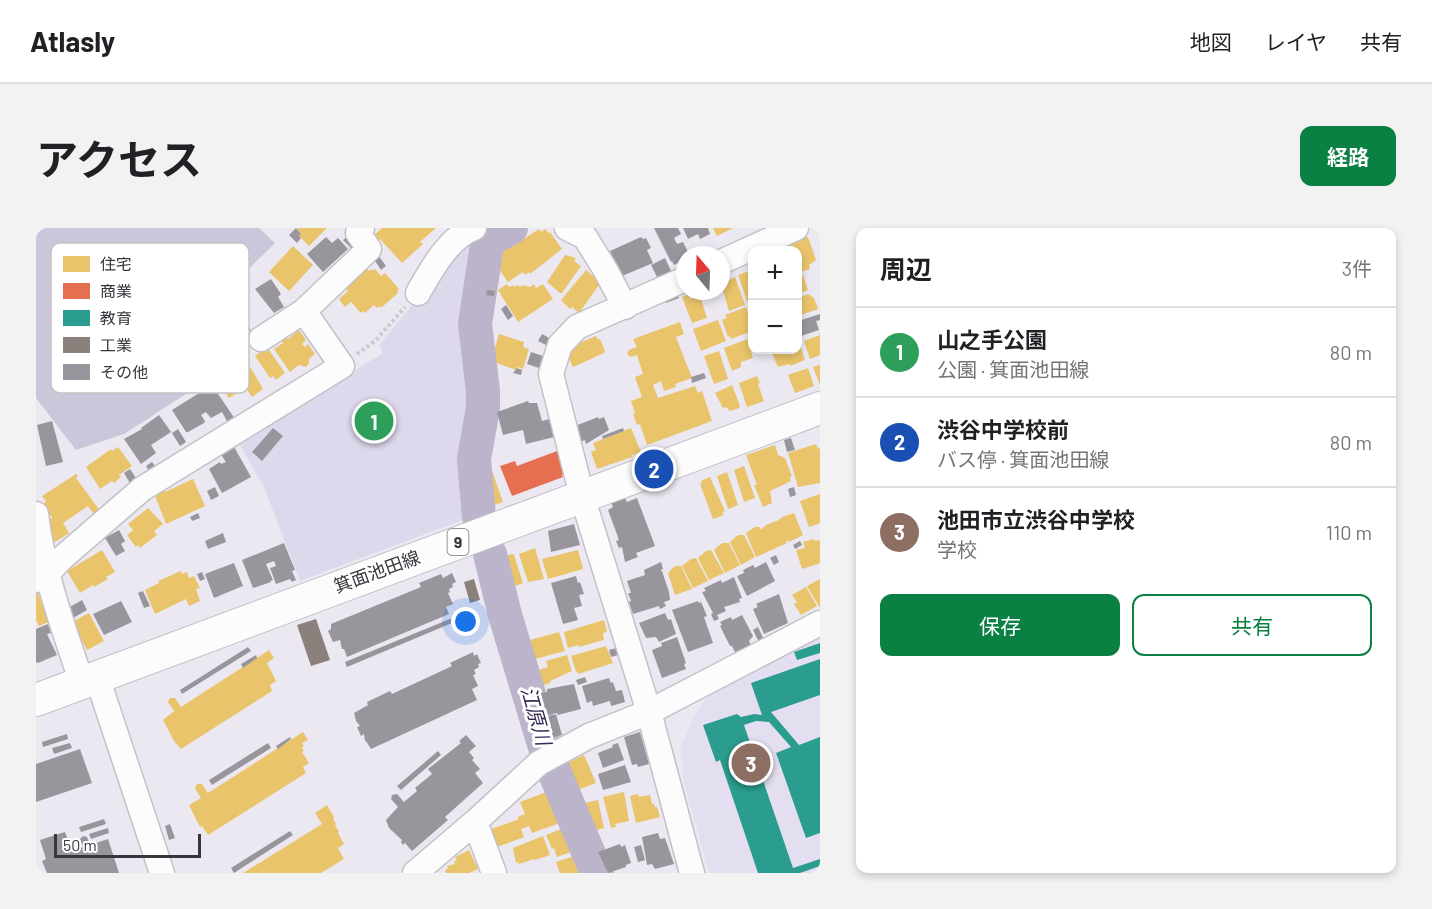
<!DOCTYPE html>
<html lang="ja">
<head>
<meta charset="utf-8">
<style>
	body { margin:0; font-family:Barlow,"Noto Sans JP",sans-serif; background:#f2f2f2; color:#202124 }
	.controls { position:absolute; right:18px; top:18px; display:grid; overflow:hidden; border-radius:12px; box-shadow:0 3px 9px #0003 }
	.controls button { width:54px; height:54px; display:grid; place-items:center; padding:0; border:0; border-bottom:2px solid #e0e0e0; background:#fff; color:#202124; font:30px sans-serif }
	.compass { position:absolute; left:640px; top:18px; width:54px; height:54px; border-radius:50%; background:#fff; box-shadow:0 3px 9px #0003; rotate:341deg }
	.scale { position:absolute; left:18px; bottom:15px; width:147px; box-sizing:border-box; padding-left:6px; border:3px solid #38363d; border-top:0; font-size:16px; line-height:21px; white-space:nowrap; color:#38363d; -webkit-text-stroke:4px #fff; paint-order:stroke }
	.you { position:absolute; left:430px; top:394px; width:21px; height:21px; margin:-15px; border:4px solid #fff; border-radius:50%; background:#1a73e8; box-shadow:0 0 0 9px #1a73e833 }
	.badge { display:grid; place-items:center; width:39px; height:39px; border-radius:50%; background:#0b8043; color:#fff; font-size:20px; font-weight:700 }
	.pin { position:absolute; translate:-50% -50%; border:3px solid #fff; box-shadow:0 2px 6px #0006 }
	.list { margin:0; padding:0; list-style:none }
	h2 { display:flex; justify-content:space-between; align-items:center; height:78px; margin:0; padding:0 24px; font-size:26px }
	h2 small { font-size:20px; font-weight:400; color:#757577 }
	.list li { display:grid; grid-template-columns:39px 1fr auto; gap:18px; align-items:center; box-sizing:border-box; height:90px; padding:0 24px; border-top:2px solid #e0e0e0 }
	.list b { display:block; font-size:22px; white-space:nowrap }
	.list p { margin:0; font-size:20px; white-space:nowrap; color:#757577 }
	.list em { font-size:20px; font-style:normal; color:#757577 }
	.actions { display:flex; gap:12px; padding:18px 24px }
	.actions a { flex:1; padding:14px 0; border:2px solid #0b8043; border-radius:12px; text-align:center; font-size:21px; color:#0b8043 }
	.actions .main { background:#0b8043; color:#fff }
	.map { position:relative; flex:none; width:784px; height:645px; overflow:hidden; border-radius:12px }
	header { display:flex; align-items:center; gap:36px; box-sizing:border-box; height:84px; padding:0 30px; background:#fff; border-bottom:2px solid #e0e0e0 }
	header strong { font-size:28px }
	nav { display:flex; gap:33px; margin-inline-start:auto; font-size:21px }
	.intro { display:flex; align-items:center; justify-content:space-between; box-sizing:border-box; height:144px; padding:0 36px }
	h1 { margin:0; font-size:42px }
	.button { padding:15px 27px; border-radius:12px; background:#0b8043; color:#fff; font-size:21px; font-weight:700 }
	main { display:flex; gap:36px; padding:0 36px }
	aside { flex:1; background:#fff; border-radius:12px; box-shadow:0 3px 9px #0003 }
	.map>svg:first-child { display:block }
	.built { fill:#e4dff0 }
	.green { fill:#ded8ec }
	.forest { fill:#ccc6da }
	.homes { fill:#e9c46a }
	.shops { fill:#e76f51 }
	.schools { fill:#2a9d8f }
	.industry { fill:#8a817c }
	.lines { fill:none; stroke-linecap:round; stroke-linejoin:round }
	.river { stroke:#bbb4ca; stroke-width:34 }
	.building { fill:#98959d }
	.minor-casing { stroke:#c3c1c8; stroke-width:27 }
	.major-casing { stroke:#c3c1c8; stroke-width:34 }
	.path { stroke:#cac9cd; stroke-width:4; stroke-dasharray:3 3; stroke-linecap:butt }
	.minor { stroke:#fcfcfd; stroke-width:24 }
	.major { stroke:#fcfcfd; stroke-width:32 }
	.labels { text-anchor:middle; stroke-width:6; stroke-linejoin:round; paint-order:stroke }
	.shield { fill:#fff; stroke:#747277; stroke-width:1.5 }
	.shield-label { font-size:16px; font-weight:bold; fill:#38363d }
	.street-label { font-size:18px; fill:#38363d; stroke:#fff }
	.water-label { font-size:20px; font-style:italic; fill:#392a53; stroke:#fff }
	.key { fill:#fff; stroke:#c3c3c5; stroke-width:1.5 }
	.key-label { font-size:16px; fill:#38363d }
</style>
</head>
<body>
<header>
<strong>Atlasly</strong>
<nav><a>地図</a><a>レイヤ</a><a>共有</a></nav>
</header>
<div class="intro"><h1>アクセス</h1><a class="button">経路</a></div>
<main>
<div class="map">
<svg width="784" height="645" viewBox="0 0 784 645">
	<rect width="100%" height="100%" fill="#ebe8f1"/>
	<!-- built -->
	<path class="built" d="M784,407V645H673L647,550L645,519L656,491L675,463Z"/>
	<!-- green -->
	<path class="green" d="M466,0L451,11L445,25L434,97L446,165L435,236L440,287L264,353L228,259L202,214L347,125L343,117L407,40L438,9L455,2Z"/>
	<!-- forest -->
	<path class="forest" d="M0,0H223L239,15L175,78L167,155L88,206L40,222L0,170Z"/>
	<!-- homes -->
	<path class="homes" d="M262,0H291L273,18L263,8L265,6L261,1Z
		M346,0H400L384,14L387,16L366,35L344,11L341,14L336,9Z
		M677,0H697L681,8Z
		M503,1L505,4L509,1L512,5L514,4L526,21L494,46L493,44L489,47L487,44L472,54L456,31L469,22L463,14L472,8L478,17Z
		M768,9H772L780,32L773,37L774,41L764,44L762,39V22H753L750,15Z
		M257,18L277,37L253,63L233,44Z
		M529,27L540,30L538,33L545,38L526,65H524L511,54Z
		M331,41L333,43L336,41L337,43L339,41L345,48L349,45L363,61L361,64L362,65L345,80L344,78L341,80L338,77L329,85L327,83L325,85L315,74L309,79L303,71L312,63L310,60Z
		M550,42L565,54L543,85L536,79L534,81L525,72Z
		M716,42V71L711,73L702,47Z
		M767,47L772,62L762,66V49Z
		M699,49L709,77L693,83L685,56Z
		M471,56L473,59L478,57L479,59L482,57L484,59L486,57L494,59L498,56L500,60L507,56L517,71L482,94L462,62Z
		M652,66L654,71L664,68L671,90L656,95L646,69Z
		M772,66L778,70L782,81L762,88V70Z
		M710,79L716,97V103L695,111L694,108L692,109L686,92L691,90L689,87Z
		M682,92L690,113L665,123L657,101Z
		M644,94L648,106L640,109L656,150L639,156L640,159L628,163L625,153L617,157L622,170L659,158L662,165L666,163L676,193L611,217L604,196L601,197L597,186L599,185L595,173L606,169L599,149L607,146L601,127L594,129L591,125L593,122L601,119L597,111Z
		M263,102L270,112L266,116L269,119L272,116L279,126L273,131V135L270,139L263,137L254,144L238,121L247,115L245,112L250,108L252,111Z
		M463,106L488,114L487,119L493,121L487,141L481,139L480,142L455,133Z
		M784,107V127L774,131L768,113Z
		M560,108L562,112L564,111L569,123L568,125L537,139L531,127L541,116Z
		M712,111L715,113L716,118L714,120L717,130L705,134V139L696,143L688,120Z
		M762,111L769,132L754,138V136L742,139L736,125H738L737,122H762Z
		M228,121L230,124L233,122L249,145L240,152L237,148L234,150L219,128Z
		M683,123L692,151L678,156L668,128Z
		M209,130L227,161L216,169L210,160L193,170L179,149L184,145L181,139L191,133L195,138Z
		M784,137V157L777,139Z
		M772,140L778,158L759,165L752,147Z
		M721,148L724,155L722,156L728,173L711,179L703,155Z
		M696,157L704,178L703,180L694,183L690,179L687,180L679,165Z
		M595,200L605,224L596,227V229L561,241L555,224L560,222L557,215Z
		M780,216L782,221L784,220V255L762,259L752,225Z
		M739,217L742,227L749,230L756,248L754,249L755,253L734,263L736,275L727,279L718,257H721L710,227Z
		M82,219L96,238L83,247L85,249L78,255L76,253L64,261L50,239L75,221L76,223Z
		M454,237L467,274L450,280L447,272L444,241Z
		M708,238L719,270L708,274L698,242Z
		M691,244L702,277L692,281L681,248Z
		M40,246L42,248L40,250L65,284L59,288L52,278L27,295L33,305L19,314L13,306L15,304L10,293L16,290L7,276L10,273L6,268Z
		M674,249L689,283L686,284L688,287L677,291L664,256L666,255L665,253Z
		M157,251L169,278L130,296L118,265L128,261L129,264Z
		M784,266V295L773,299L764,273Z
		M112,280L127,296L118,303L121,307L104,320L102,317L100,319L91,307L97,302L92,296Z
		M758,285L767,307L753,314L752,312L750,313L751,315L720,329L710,305L719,299H724L725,302L730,297L743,292L746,289Z
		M702,307H708L719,329L705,337L694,314Z
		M778,311L779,313L784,312V335L766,341L760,322L769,320L767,314Z
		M686,315H693L704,337L689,345L678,322Z
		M499,320L508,351L492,354L483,326Z
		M66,322L79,344L70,349L72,351L58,359L57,357L44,365L31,343Z
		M542,322L547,341L512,351L506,331Z
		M675,322L688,345L673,352L662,330L670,323Z
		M476,326L478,327L487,355L471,361L462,330Z
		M660,330L672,353L657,360L646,338L655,331Z
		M639,338H645L656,361L639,367L632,345Z
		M145,343L146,346L151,344L153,350L158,348L164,360L160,361L164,373L153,378L150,371L119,386L109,362L123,355L122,353Z
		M784,351V380L771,358Z
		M770,359L781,378L765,387L758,376L761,374L756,367Z
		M2,365L13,394L3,398L0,392V366Z
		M53,385L68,413L51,422L36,394Z
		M568,392L571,404L567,405L568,412L543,419L542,417L532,420L528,404Z
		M523,404L529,423L499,431L494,412Z
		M570,418L577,435L542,446V443L540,444L535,428Z
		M233,422L238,430L231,435L240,453L234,457L236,463L145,521L138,513L127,492L138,483L132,474L134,470H139L145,479Z
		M531,427L536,443L514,453V455L501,459L497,444L512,439L510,433Z
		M267,504L272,512L266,515L268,518L266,519L268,523L266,524L273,535L267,539L270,545L172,607L166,598L164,599L153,577L165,570L159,560L161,556H166L172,565Z
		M548,527L560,555L536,564L529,553L532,552L527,537Z
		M513,563L524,595L496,605L493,598L485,601L488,609L461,619L455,601L481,592L483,588L489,586L484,574Z
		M588,564L593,593L579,596L580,599L575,600L567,569Z
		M602,566L603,569L614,567L616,576H618L619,579H621L624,589L600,595L594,568Z
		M562,572L568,600L557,603L558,606L553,607L551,599L548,597L543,578L548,577V575Z
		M291,577L298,589L297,590L300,596L299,597L303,604L302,605L308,616L302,620L308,631L285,645H207L286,596L279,585Z
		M530,599L538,623L521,629L518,620L516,621L510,607Z
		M507,608L514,627L499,632L498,631L483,636L482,634L480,635L477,620Z
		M433,622L442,641L433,645H410L409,642L412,641L411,638L419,636L418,633L421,632L419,629Z
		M541,627L544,634L546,633L550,643L548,645H524L520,634Z"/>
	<!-- shops -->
	<path class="shops" d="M521,223L529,246L526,247L527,249L476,268L464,238L479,233L481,238Z"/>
	<!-- schools -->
	<path class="schools" d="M784,415V425L761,432L758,424Z
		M784,431V467L735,484L763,517L784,509V605L770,610L740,525L755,519L733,494L720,493L708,497L757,640L784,631V638L764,645H722L684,532L680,534L667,497L701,486L705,489L718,486L726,487L715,455Z"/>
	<!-- industry -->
	<path class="industry" d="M438,351L444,372L434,375L428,354Z
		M280,391L294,432L275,438L261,397Z"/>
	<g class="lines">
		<!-- river -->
		<path class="river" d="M443,289L438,231L447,180V163L439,96L451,17L457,10L475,0
			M454,326L469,387L512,529L561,645"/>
	</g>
	<!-- building -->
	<path class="building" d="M260,0L265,6L263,8L265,10L261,15L253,7Z
		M618,0H642L645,6L638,10L641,16L647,14L652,24L647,27L648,32L638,37L636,33L635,34Z
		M647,0H672L674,6L664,11L662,6L652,11Z
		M312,8L322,18L317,22L307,12Z
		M290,9L296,15L302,10L312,21L287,44L271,26Z
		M605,9L607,11L610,10L615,20L611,22L617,35L586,48L574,23Z
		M342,27L350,38L345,42L337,30Z
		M629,30L636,45L622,51L615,37Z
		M235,51L245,66L242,69L248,79L238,85L219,61Z
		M451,62L459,63L458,68L450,67Z
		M641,66L643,70L630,75L628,71Z
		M197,74L215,102L206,109L199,99L196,101L184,86V83Z
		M470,77L477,88L472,92L465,81Z
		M784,86V92L780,93L783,102L762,109V93Z
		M506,106L513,110L510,117L502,113Z
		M495,124L507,128L503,140L491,136Z
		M481,140L486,142L485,147L477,145Z
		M668,145L670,150L656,155L655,149Z
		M176,157L199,191L192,195L186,184L175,190L170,184L165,187L169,193L168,195L152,204H150L136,182Z
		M492,173L493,175H501L506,193L513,191L518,209L490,216L487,202L467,207L461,184Z
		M123,187L135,204L115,217L120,225L105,236L88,211L106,201L105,200Z
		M562,189L563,191L568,189L573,202L550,216L549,212L544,214L539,198Z
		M16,193L27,234L10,238L1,197Z
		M237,200L247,208L226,233L216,224Z
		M587,200L588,203L567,211L566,208Z
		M142,201L150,214L144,218L136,205Z
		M755,210L759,222L751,224L748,212Z
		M197,217L215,249L186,265L173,241L184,234L185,236L190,234L184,225Z
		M116,234L119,238L113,243L110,238Z
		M94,241L102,253L95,257L88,245Z
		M179,259L183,268L175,272L171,263Z
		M758,259L760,267L754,269L752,261Z
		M589,270L591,274L601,270L619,318L600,325L602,329L589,334L586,319L583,320L580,313L583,312L572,282L577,279L575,275Z
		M162,285L164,290L156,293L154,289Z
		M538,296L544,317L515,324L512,303Z
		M83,302L89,313L85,316L89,323L80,328L69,310Z
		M187,305L190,314L172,321L169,313Z
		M764,313L766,317L759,321L757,317Z
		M248,315L259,342L256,343L260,352L256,354L254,351L240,356L234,340L240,338L238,333L230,336L237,352L234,353L235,354L217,360L206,332Z
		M740,327L743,334L738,337L734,330Z
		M625,334L627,341L624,342L626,343L633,364L634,372L628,374L630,378L624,381L623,378L597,386L593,374L595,373L592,365H595L591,353L609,347L608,342Z
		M730,334L739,353L711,368L701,348L708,345L707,342L717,337L719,340Z
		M198,335L207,358L178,370L169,346Z
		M166,344L169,351L164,353L161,346Z
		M416,345L420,354L416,356L417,359L413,361L414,364L412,365L417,376L410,379L413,386L311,429L308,421H306L304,412L297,414L292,403L295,401V396L385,359L383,355L405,346L407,350Z
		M540,348L542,355L544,354L548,366L543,367L546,378L538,380L542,392L527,396L515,355Z
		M698,349L706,370L703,371L704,374L688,379L690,383L681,387L683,391L678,393L675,386L677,385L666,364L670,363L668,360L685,352L686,355Z
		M107,363L114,378L108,380L102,365Z
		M743,366L752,395L728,406L717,381L722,379L720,376Z
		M46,372L51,382L37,390L32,380Z
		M85,373L96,394L68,407L57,386Z
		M662,373L663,375L665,374L671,388L668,389L677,415L652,424L636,382Z
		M629,385L632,392L635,391L640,406L623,414L620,409L610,410L603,395Z
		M426,386L428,390L311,439L309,434Z
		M706,387L717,408L713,413L715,417L699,424L696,418H694L684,398L686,397L684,394L695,389L696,392Z
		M12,396L15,405L11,406L21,427L2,435L0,434V401Z
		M722,399L728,412L723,414L717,402Z
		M641,409L650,435L648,436L650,441L626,450L616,422L626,418L625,415Z
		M212,419L215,423L146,466L144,462Z
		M580,420L582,427L575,429L573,422Z
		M437,424L438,428L441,426L445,435L442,436L443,439L438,442L440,446L437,447L442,458L436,461L441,472L335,521L330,513H329L328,506L325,508L321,499L324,498L320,493L318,485L332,477L331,474L354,463L356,466L416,438L414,435Z
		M220,427L221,430L207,440L205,436Z
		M549,449L551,454L542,457L540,452Z
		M573,450L575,455L577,454L580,463L586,462L589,474L575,478L574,473L557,478L556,473L551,475L546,458Z
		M538,456L545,481L522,487L521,485L506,488L500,463L504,462L505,465L511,464V461Z
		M520,486L526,507L513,510L507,490Z
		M604,504L613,536L602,539L601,536L596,537L588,509Z
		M31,506L32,511L7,519L6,514Z
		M430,507L440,518L433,524L438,530L436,532L444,541L439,545L447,555L409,589L412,592L376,623L369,615L367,617L365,614L366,612L353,600L350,592L362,579L355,571L356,567L361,566L368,574L381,563L379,560L396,546L392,541L425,515L423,513Z
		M254,509L255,511L242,521L240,518Z
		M34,515L36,520L18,526L16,520Z
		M232,515L235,520L176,557L173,552Z
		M582,515L588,532L567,540L562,525L577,519L576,517Z
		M44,521L56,555L0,574V536Z
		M402,523L405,527L365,562L361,558Z
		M589,537L595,554L567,562L562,546Z
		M68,591L70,596L45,604L43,599Z
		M134,596L139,610L133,612L129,598Z
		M72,600L73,605L55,611L53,606Z
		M254,603L257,607L198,645L195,640Z
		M29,604L36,623L47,619L44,611L47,608L51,609L54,617L72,611L83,645H11L6,633L10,631L4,612Z
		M622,605L624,611L629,610L638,636L619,641L616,636L611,637L606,609Z
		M584,616L585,619L589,617L595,635L590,637V639L572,645L562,624Z
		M605,617L609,632L602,634L598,619Z"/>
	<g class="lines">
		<defs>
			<path id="minor" d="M531,0L549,9L570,43L589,79
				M685,34L760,0
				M649,51L541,99L524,117L515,146L546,268L613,484L656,645
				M382,65C395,42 412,10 438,0
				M225,111L268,83
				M0,286C7,344 27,399 46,455
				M0,352L10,347L26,330L106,261L306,138L268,83L333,21L322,5L326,0
				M61,449L126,645
				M439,594L458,645
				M379,645L439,594L503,535L553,508L613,484L784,395"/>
			<path id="major" d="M0,472L784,180"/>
		</defs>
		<!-- minor casing -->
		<use href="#minor" class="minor-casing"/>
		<!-- major casing -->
		<use href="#major" class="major-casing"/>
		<!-- path -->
		<path class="path" d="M321,126L340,112L369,79"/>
		<!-- minor -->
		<use href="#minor" class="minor"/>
		<!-- major -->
		<use href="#major" class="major"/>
	</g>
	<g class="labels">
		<!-- shield labels -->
		<rect class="shield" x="411.5" y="301" width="21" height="26" rx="4.5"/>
		<g class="shield-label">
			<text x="422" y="320">9</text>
		</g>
		<!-- street labels -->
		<g class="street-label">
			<text transform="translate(341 344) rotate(-20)" y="6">箕面池田線</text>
		</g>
		<!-- water labels -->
		<g class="water-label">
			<text transform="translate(500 488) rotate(74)" y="7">江原川</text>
		</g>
	</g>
	<!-- legend -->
	<rect x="15" y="15" width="198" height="150" rx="9" class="key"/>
	<rect x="27" y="28" width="27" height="16" fill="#e9c46a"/>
	<rect x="27" y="55" width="27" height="16" fill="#e76f51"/>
	<rect x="27" y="82" width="27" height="16" fill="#2a9d8f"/>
	<rect x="27" y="109" width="27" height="16" fill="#8a817c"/>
	<rect x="27" y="136" width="27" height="16" fill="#98959d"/>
	<g class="key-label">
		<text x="64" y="42">住宅</text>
		<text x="64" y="69">商業</text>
		<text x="64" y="96">教育</text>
		<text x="64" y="123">工業</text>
		<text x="64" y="150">その他</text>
	</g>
</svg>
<div class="controls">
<button>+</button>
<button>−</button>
</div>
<svg class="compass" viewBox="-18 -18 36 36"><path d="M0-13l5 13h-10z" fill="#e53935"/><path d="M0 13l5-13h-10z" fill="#757577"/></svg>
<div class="scale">50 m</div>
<div class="you"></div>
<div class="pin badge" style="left:338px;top:193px;background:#2e9e5b">1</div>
<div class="pin badge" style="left:618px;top:241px;background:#1a4fb4">2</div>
<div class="pin badge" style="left:715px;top:535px;background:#8d6e63">3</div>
</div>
<aside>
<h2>周辺<small>3件</small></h2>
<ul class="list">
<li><span class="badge" style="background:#2e9e5b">1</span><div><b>山之手公園</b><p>公園 · 箕面池田線</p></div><em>80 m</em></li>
<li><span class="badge" style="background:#1a4fb4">2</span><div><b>渋谷中学校前</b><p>バス停 · 箕面池田線</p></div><em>80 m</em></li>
<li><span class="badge" style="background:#8d6e63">3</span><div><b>池田市立渋谷中学校</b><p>学校</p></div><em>110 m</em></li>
</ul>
<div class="actions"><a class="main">保存</a><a>共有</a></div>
</aside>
</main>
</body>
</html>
